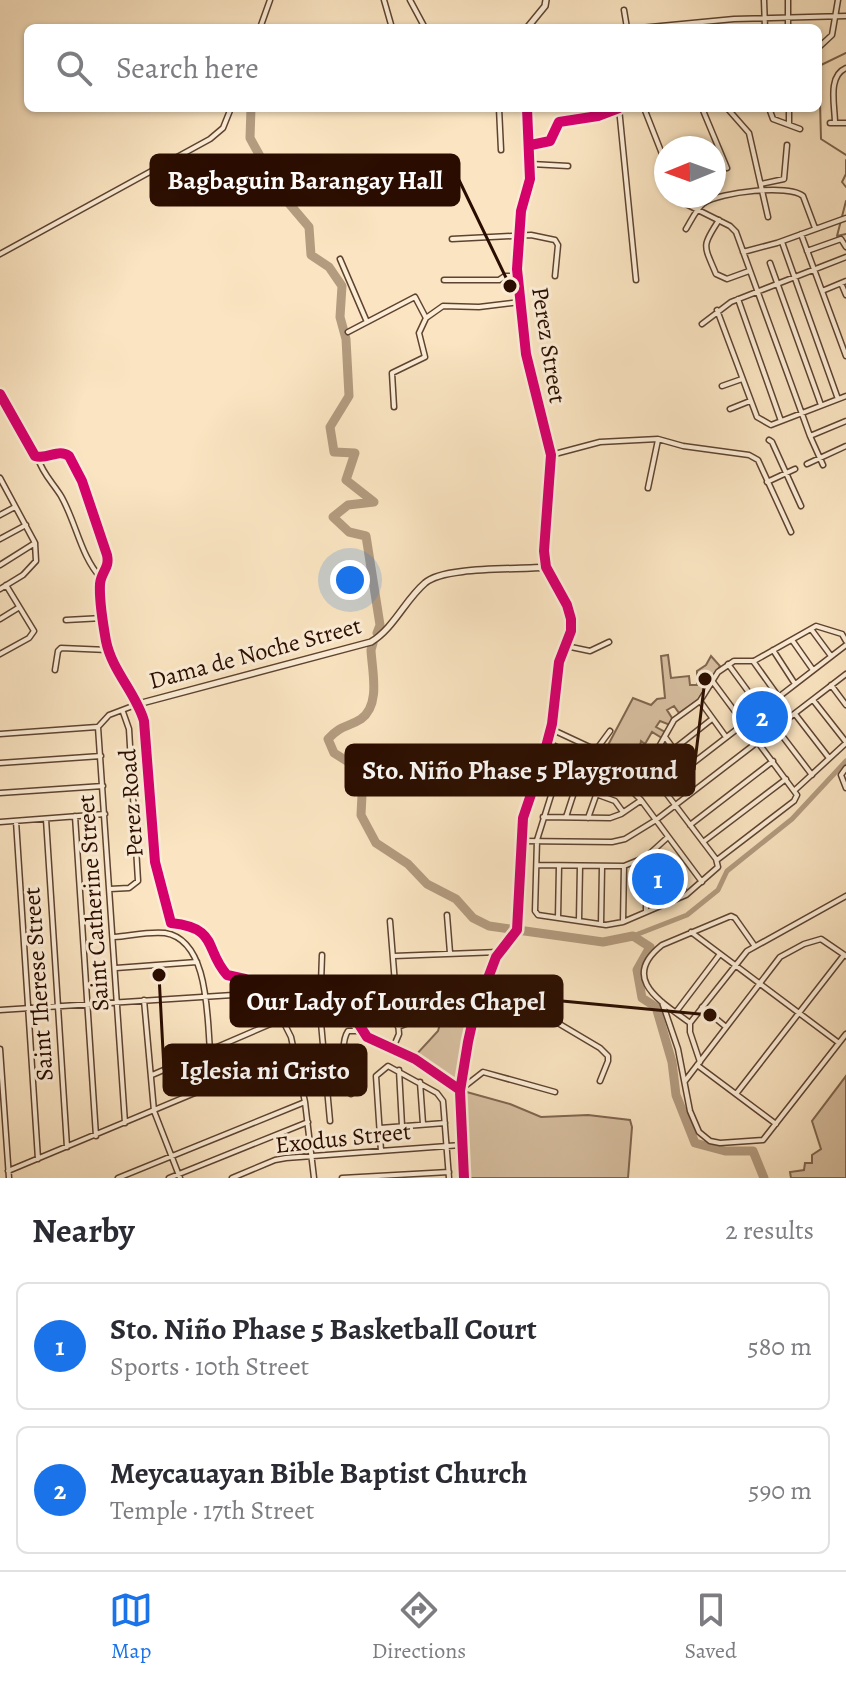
<!DOCTYPE html>
<html lang="en">
<head>
<meta charset="utf-8">
<style>
	body { margin:0; font-family:Alegreya,serif; background:#f2f2f3; color:#2b2b33 }
	.compass { position:absolute; left:654px; top:136px; width:72px; height:72px; border-radius:50%; background:#fff; box-shadow:0 2px 6px #0004; rotate:269deg }
	.you { position:absolute; left:350px; top:580px; width:28px; height:28px; margin:-20px; border:6px solid #fff; border-radius:50%; background:#1a73e8; box-shadow:0 0 0 12px #1a73e833 }
	.badge { display:grid; place-items:center; width:52px; height:52px; border-radius:50%; background:#1a73e8; color:#fff; font-size:26px; font-weight:700 }
	.pin { position:absolute; translate:-50% -50%; border:4px solid #fff; box-shadow:0 2px 8px #0006 }
	.list { margin:0; padding:0; list-style:none }
	h2 { display:flex; justify-content:space-between; align-items:center; height:104px; margin:0; padding:0 32px; font-size:34px }
	h2 small { font-size:26px; font-weight:400; color:#7c7c81 }
	.list li { display:grid; grid-template-columns:52px 1fr auto; gap:24px; align-items:center; box-sizing:border-box; height:128px; margin:0 16px 16px; padding:0 16px; border:2px solid #e1e1e2; border-radius:12px }
	.list b { display:block; font-size:30px; white-space:nowrap }
	.list p { margin:0; font-size:26px; white-space:nowrap; color:#7c7c81 }
	.list em { font-size:26px; font-style:normal; color:#7c7c81 }
	.icon { flex:none; width:44px; height:44px; fill:none; stroke:currentColor; stroke-width:2; stroke-linecap:round; stroke-linejoin:round }
	.map { position:relative; flex:none; width:846px; height:1178px; overflow:hidden }
	.search { position:absolute; background:#fff; box-shadow:0 2px 6px #0004; left:24px; right:24px; top:24px; height:88px; display:flex; align-items:center; gap:20px; box-sizing:border-box; padding:0 28px; border-radius:12px; color:#7c7c81; font-size:30px }
	.sheet { height:392px; background:#fff }
	nav { display:flex; justify-content:space-around; align-items:center; box-sizing:border-box; height:112px; border-top:2px solid #e1e1e2; background:#fff; font-size:22px; color:#7c7c81 }
	nav a { display:grid; justify-items:center; gap:4px }
	nav .on { color:#1a73e8 }
	.map>svg:first-child { display:block }
	.green { fill:#d7bfa0; stroke:#806650; stroke-width:2 }
	.lines { fill:none; stroke-linecap:round; stroke-linejoin:round }
	.stream { stroke:#7c624c; stroke-width:2 }
	.canal { stroke:#b39b7f; stroke-width:5 }
	.river { stroke:#b39b7f; stroke-width:9 }
	.minor-casing { stroke:#5e4330; stroke-width:7 }
	.tertiary-casing { stroke:#5e4330; stroke-width:8 }
	.minor { stroke:#fcedd7; stroke-width:4 }
	.tertiary { stroke:#fcedd7; stroke-width:5 }
	.cycleway-casing { stroke:#fcedd7; stroke-width:15 }
	.cycleway { stroke:#d6006c; stroke-width:10 }
	.labels { text-anchor:middle; stroke-width:6; stroke-linejoin:round; paint-order:stroke }
	.street-label { font-size:24px; fill:#2a0d00; stroke:#fcedd7 }
	.leader { fill:none; stroke:#2a0d00; stroke-width:3 }
	.callout-dot { fill:#2a0d00; stroke:#fcedd7; stroke-width:3 }
	.callout { fill:#2a0d00; stroke:#2a0d00; stroke-width:3 }
	.callout-label { font-size:26px; text-anchor:middle; font-weight:bold; fill:#fff }
</style>
</head>
<body>
<div class="map">
<svg width="846" height="1178" viewBox="0 0 846 1178">
	<rect width="100%" height="100%" fill="#fae4c1"/>
	<filter id="stains"><feTurbulence type="fractalNoise" baseFrequency=".0025" numOctaves="4"/><feColorMatrix values="0 0 0 0 .2 0 0 0 0 .09 0 0 0 0 .02 0 0 0 .5 -.17"/></filter>
	<radialGradient id="worn" r=".72"><stop offset=".6" stop-color="#630" stop-opacity="0"/><stop offset="1" stop-color="#630" stop-opacity=".3"/></radialGradient>
	<!-- green -->
	<path class="green" d="M668,655L671,678L689,676L690,685H697V671L706,665L711,656L720,666L698,700L679,713L674,706L667,710L672,718L670,725L660,721L656,727L665,732L662,738L652,732L645,744L641,741L638,755L626,748L620,756L607,747L633,698L651,705L657,699L665,698L661,656Z
		M665,742L683,765L663,784L651,766Z
		M659,851L687,890L650,907L648,860Z
		M448,996L475,1004L466,1031L458,1086L414,1057L438,1031Z
		M846,1076V1178H791L790,1172L804,1170L805,1163H812V1155L821,1149L812,1121Z
		M463,1091L510,1104L541,1117L588,1115L630,1120L632,1127L628,1178H467Z"/>
	<g class="lines">
		<!-- stream -->
		<path class="stream" d="M846,53L819,66L821,139L846,155
			M846,160V174L842,182L846,187
			M846,201L837,236L846,234"/>
		<!-- canal -->
		<path class="canal" d="M633,936L687,915L718,890L727,871L792,819L846,761"/>
		<!-- river -->
		<path class="river" d="M251,108L250,138L266,167L276,176L281,194L309,227L311,255L329,267L342,286L340,317L346,339L349,396L330,427L334,452L355,453L346,480L374,502L348,505L333,517L349,532L366,536L380,625L377,633
			M373,643L371,650C372,671 381,705 361,719C347,728 342,724 328,739L334,753L350,763L362,795L361,815L376,843L408,864L427,884L456,899L473,918L489,926L603,942L633,936L650,947L637,970L642,998L656,1007L672,1062L676,1095L695,1143L725,1151H753L764,1178"/>
		<defs>
			<path id="minor" d="M384,0L392,28
				M410,0L425,28
				M764,0L765,28
				M788,0V28
				M624,10L627,28
				M260,28L270,0
				M640,28L734,19L846,16
				M818,48L832,35L838,0
				M499,108L501,150
				M619,108L636,280
				M644,108L666,164
				M702,108L727,168
				M727,108L749,133L768,217
				M769,108L773,119L800,129
				M789,108V123
				M830,123H846
				M835,123C835,106 827,76 846,68
				M531,145L550,141L559,122L598,116L619,108
				M531,164L568,166
				M761,184L784,179L787,145
				M684,203L730,226L736,232L810,436L823,465
				M719,220C701,247 704,245 716,274L727,279L749,271
				M686,229C691,221 696,209 704,203C720,192 789,184 803,196L815,228
				M801,234L846,356
				M452,239L531,235L555,240L558,245L555,276
				M782,242L838,399
				M807,251L841,239L846,247
				M743,252L777,243L846,218
				M0,254L210,139L223,128L231,108
				M340,259L367,322
				M770,263L821,405
				M444,280H499L505,276H518
				M841,283L846,295
				M822,291L846,281
				M738,299L781,421
				M717,310L757,417L771,425L846,396
				M702,324L731,302L846,257
				M348,332L415,297L426,318L443,306L479,307L520,302
				M722,386L742,379
				M394,407L392,373L425,357L419,333L426,318
				M730,409L750,401
				M810,436L846,421
				M769,440L772,442L801,506
				M551,455L600,442L658,439L683,446L749,455L758,460L791,532
				M38,458C42,473 53,483 61,496C76,522 81,557 101,578
				M807,464L846,446
				M0,478L35,543L36,561L23,575L0,589
				M767,482L795,469
				M648,488L658,440
				M0,515L15,507
				M0,539L26,525
				M0,565L35,543
				M0,619L18,608
				M66,620L103,618
				M811,629L831,656
				M792,640L813,670
				M566,646L590,651L609,642
				M773,650L795,684
				M0,654L29,638L34,631L6,585
				M753,661L778,696
				M728,664L761,709
				M55,670L58,651L61,648L108,650
				M713,682L797,795L794,801L717,860
				M831,685L846,705
				M813,700L846,742
				M700,701L726,737
				M795,714L829,758
				M551,729L596,750L610,731
				M777,729L812,775
				M0,734L97,727
				M665,737L687,767
				M555,746L627,786L641,800L702,882
				M674,749L712,719
				M565,751L537,840L535,911L538,915L606,925L623,922L686,895L718,867L716,859L647,768L630,761L618,781
				M0,763L101,756
				M647,768L674,720L700,701L718,672L734,661H754L816,626L842,634L846,641
				M846,768L841,775L846,788
				M662,787L846,645
				M795,790L846,743
				M0,793L103,786
				M596,794L615,801L623,812
				M75,816L96,1136
				M543,817L610,818L621,814L640,801
				M566,817L584,762
				M588,818L604,773
				M46,819L67,1147
				M16,821L38,1159
				M0,822L105,814
				M690,825L773,761
				M522,841L612,842L625,839L656,820L846,674
				M703,842L786,779
				M646,858V912
				M537,865L624,866L646,857L668,837
				M110,889L129,888L138,881L129,729L123,712
				M447,915L450,953
				M558,918L559,866
				M579,920L580,866
				M390,921L399,1034L393,1048
				M623,922L624,866
				M601,924L602,867
				M691,932L839,1043
				M114,937C130,936 149,931 165,933C209,940 207,1017 210,1050
				M322,955L320,1012L330,1121
				M394,956L499,952
				M116,968L197,962
				M233,995L237,978
				M144,1000L154,1111L180,1178
				M662,1002L678,1049L690,1111L699,1132L710,1141L720,1143L763,1140L846,1034
				M478,1007L504,997H514L600,1048L608,1056V1061L600,1081
				M702,1007L726,1027
				M0,1010L233,995L270,1010L282,1019L291,1037L305,1102L314,1178
				M676,1012L720,954
				M690,1023L747,951L846,896
				M398,1027L442,1010
				M0,1049L9,1178
				M700,1062L690,1032V1023C662,1002 619,979 662,945L731,916L735,918L754,945
				M697,1065L776,1124
				M399,1070L402,1126
				M152,1075L282,1019
				M685,1081L780,957L804,944L821,939L846,956
				M420,1082L423,1124
				M460,1090L483,1072L555,1092
				M351,1094C348,1076 338,1046 348,1031H363
				M736,1094L844,955
				M125,1123L98,727L109,715L138,704
				M380,1128L445,1123
				M381,1151L376,1076L388,1066L437,1093L443,1101L449,1178
				M8,1171L293,1052
				M118,1178L305,1102
				M169,1178L308,1122
				M232,1178L275,1160L286,1158L461,1145
				M342,1178L449,1172"/>
			<path id="tertiary" d="M527,28L545,6L546,0
				M0,394L35,456C48,460 58,448 69,456L82,481L107,555C110,568 101,572 100,584C99,602 103,624 106,641C112,671 136,693 144,721L155,862L171,923C219,928 204,949 227,975L245,979L285,997L355,1018L367,1037L415,1059L460,1090
				M138,704L371,642C394,628 405,600 425,583C443,566 518,570 546,567
				M464,1178L460,1091L468,1042L474,1015L496,957L517,930L523,818L542,762L552,724L559,662L571,631V619L567,605L546,567L544,551L551,455L526,354L517,269L521,211L530,179L527,108"/>
		</defs>
		<!-- minor casing -->
		<use href="#minor" class="minor-casing"/>
		<!-- tertiary casing -->
		<use href="#tertiary" class="tertiary-casing"/>
		<!-- minor -->
		<use href="#minor" class="minor"/>
		<!-- tertiary -->
		<use href="#tertiary" class="tertiary"/>
		<defs>
			<path id="cycleway" d="M531,145L550,141L559,122L598,116L619,108
				M0,394L35,456C48,460 58,448 69,456L82,481L107,555C110,568 101,572 100,584C99,602 103,624 106,641C112,671 136,693 144,721L155,862L171,923C219,928 204,949 227,975L245,979L285,997L355,1018L367,1037L415,1059L460,1090
				M464,1178L460,1091L468,1042L474,1015L496,957L517,930L523,818L542,762L552,724L559,662L571,631V619L567,605L546,567L544,551L551,455L526,354L517,269L521,211L530,179L527,108"/>
		</defs>
		<!-- cycleway casing -->
		<use href="#cycleway" class="cycleway-casing"/>
		<!-- cycleway -->
		<use href="#cycleway" class="cycleway"/>
	</g>
	<g class="labels">
		<!-- street labels -->
		<g class="street-label">
			<text transform="translate(549 345) rotate(81)" y="8">Perez Street</text>
			<text transform="translate(255 653) rotate(-15)" y="8">Dama de Noche Street</text>
			<text transform="translate(131 803) rotate(-94)" y="8">Perez Road</text>
			<text transform="translate(93 903) rotate(-94)" y="8">Saint Catherine Street</text>
			<text transform="translate(38 984) rotate(-94)" y="8">Saint Therese Street</text>
			<text transform="translate(343 1138) rotate(-6)" y="8">Exodus Street</text>
		</g>
	</g>
	<!-- callouts -->
	<path class="leader" d="M510 286L459 180M705 679L694 770M710 1015L562 1001M159 975L164 1070"/>
	<g class="callout-dot">
		<circle cx="510" cy="286" r="8"/>
		<circle cx="705" cy="679" r="8"/>
		<circle cx="710" cy="1015" r="8"/>
		<circle cx="159" cy="975" r="8"/>
	</g>
	<g class="callout">
		<rect x="151" y="155" width="308" height="50" rx="8"/>
		<rect x="346" y="745" width="348" height="50" rx="8"/>
		<rect x="231" y="976" width="331" height="50" rx="8"/>
		<rect x="164" y="1045" width="202" height="50" rx="8"/>
	</g>
	<g class="callout-label">
		<text x="305" y="189">Bagbaguin Barangay Hall</text>
		<text x="520" y="779">Sto. Niño Phase 5 Playground</text>
		<text x="396" y="1010">Our Lady of Lourdes Chapel</text>
		<text x="265" y="1079">Iglesia ni Cristo</text>
	</g>
	<rect width="100%" height="100%" filter="url(#stains)"/>
	<rect width="100%" height="100%" fill="url(#worn)"/>
</svg>
<svg class="compass" viewBox="-18 -18 36 36"><path d="M0-13l5 13h-10z" fill="#e53935"/><path d="M0 13l5-13h-10z" fill="#7c7c81"/></svg>
<div class="you"></div>
<div class="pin badge" style="left:658px;top:879px">1</div>
<div class="pin badge" style="left:762px;top:717px">2</div>
<div class="search"><svg class="icon" aria-label="search" viewBox="0 0 24 24"><circle cx="10" cy="10" r="6"/><path d="M15 15l6 6"/></svg>Search here</div>
</div>
<section class="sheet">
<h2>Nearby<small>2 results</small></h2>
<ul class="list">
<li><span class="badge">1</span><div><b>Sto. Niño Phase 5 Basketball Court</b><p>Sports · 10th Street</p></div><em>580 m</em></li>
<li><span class="badge">2</span><div><b>Meycauayan Bible Baptist Church</b><p>Temple · 17th Street</p></div><em>590 m</em></li>
</ul>
</section>
<nav>
<a class="on"><svg class="icon" aria-label="map" viewBox="0 0 24 24"><path d="M3 6l6-2 6 2 6-2v14l-6 2-6-2-6 2zM9 4v14M15 6v14"/></svg>Map</a>
<a><svg class="icon" aria-label="directions" viewBox="0 0 24 24"><path d="M12 3l9 9-9 9-9-9zM9 14v-3h6M13 9l2 2-2 2"/></svg>Directions</a>
<a><svg class="icon" aria-label="saved" viewBox="0 0 24 24"><path d="M7 4h10v16l-5-4-5 4z"/></svg>Saved</a>
</nav>
</body>
</html>
